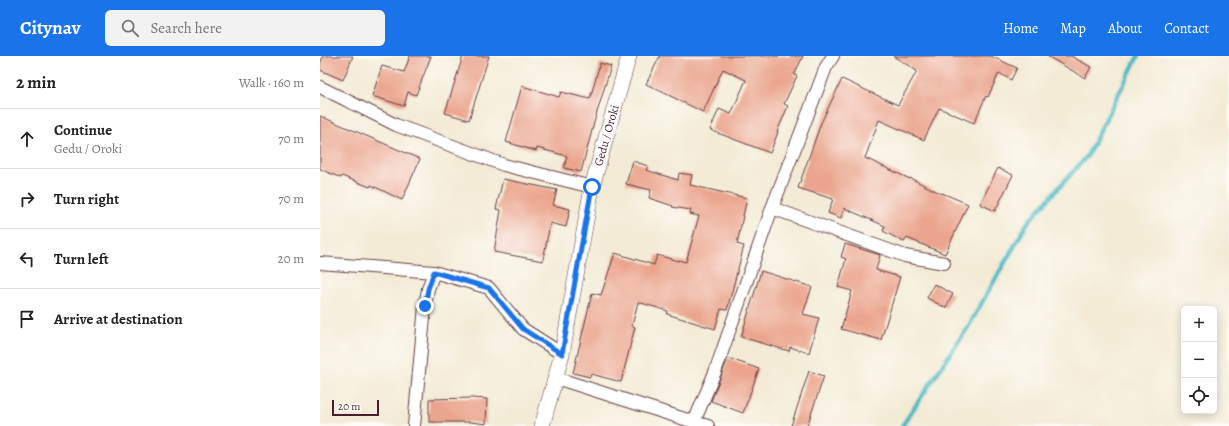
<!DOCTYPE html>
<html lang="en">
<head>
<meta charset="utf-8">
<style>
	body { margin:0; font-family:Alegreya,serif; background:#f2f2f2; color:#222 }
	.controls { position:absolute; right:12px; bottom:12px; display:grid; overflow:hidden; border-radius:6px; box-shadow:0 2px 10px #0003 }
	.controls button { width:36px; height:36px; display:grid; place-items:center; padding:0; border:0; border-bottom:1px solid #e0e0e0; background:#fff; color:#222; font:20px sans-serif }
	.scale { position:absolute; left:12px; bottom:10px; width:47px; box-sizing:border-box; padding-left:4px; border:2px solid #4a1f2b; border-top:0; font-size:11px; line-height:14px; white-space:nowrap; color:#4a1f2b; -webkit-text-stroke:3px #fdfcf7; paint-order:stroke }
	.stop { position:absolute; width:12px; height:12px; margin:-9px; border:3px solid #1a73e8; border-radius:50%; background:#fff }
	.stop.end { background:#1a73e8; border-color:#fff; box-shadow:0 1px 4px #0008 }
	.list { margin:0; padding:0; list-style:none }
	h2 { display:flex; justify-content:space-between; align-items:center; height:52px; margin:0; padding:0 16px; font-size:17px }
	h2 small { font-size:13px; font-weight:400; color:#767676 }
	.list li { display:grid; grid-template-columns:26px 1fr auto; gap:12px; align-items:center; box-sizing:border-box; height:60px; padding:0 16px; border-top:1px solid #e0e0e0 }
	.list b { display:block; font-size:15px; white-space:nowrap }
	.list p { margin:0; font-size:13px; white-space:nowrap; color:#767676 }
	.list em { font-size:13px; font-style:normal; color:#767676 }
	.icon { flex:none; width:22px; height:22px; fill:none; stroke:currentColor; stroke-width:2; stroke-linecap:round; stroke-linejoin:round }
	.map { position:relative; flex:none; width:909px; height:370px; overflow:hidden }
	header { display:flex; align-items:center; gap:24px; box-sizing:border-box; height:56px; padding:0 20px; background:#1a73e8; color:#fff }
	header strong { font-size:19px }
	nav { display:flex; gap:22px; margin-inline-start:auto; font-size:14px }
	.search { width:280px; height:36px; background:#f2f2f2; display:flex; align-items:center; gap:10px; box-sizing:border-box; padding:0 14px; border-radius:6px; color:#767676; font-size:15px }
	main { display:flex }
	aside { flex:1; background:#fff }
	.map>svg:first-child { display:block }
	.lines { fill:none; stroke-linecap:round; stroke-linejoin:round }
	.stream { stroke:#4bb9c4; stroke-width:4.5 }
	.building { fill:#eba58e }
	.minor-casing { stroke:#633e44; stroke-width:14 }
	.tertiary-casing { stroke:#633e44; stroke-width:16 }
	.minor { stroke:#fff; stroke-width:12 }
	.tertiary { stroke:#fff; stroke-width:15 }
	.route { stroke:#1a73e8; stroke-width:5 }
	.labels { text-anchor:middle; stroke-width:3; stroke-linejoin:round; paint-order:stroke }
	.street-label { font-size:12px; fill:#4a1f2b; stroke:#fdfcf7 }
</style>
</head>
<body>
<header>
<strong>Citynav</strong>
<div class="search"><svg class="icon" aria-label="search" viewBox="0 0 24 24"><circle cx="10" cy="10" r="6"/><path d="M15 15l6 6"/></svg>Search here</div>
<nav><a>Home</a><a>Map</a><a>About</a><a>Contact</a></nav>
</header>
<main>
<aside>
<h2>2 min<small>Walk · 160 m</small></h2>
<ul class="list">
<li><svg class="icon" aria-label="ahead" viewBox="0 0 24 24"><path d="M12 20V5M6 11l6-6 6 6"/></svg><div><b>Continue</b><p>Gedu / Oroki</p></div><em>70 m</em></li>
<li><svg class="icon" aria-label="right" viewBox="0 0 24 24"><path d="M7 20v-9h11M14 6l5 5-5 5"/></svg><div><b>Turn right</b></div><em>70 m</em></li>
<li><svg class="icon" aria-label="left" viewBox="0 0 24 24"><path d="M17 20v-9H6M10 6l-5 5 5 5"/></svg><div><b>Turn left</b></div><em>20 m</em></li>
<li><svg class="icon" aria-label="arrive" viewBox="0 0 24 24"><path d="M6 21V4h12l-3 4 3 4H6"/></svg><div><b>Arrive at destination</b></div></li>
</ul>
</aside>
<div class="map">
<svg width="909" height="370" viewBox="0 0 909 370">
	<rect width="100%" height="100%" fill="#fdfcf7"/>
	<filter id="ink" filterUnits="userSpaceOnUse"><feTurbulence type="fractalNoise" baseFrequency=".025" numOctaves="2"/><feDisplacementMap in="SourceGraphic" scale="8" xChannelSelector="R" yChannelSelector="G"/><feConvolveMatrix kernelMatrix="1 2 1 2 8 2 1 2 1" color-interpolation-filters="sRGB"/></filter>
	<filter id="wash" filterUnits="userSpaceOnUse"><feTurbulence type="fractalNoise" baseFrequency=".012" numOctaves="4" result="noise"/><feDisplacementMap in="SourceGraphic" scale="16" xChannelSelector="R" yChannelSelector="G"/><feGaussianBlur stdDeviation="0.9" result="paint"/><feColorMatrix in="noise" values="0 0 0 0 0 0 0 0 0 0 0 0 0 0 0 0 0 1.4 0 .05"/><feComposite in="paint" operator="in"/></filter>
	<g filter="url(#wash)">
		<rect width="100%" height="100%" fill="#f3ebd5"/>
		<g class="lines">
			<!-- stream -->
			<path class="stream" d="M582,370L648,271L708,166L767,100L818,0"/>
		</g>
		<g id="blocks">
			<!-- building -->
			<path class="building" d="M3,0H33L23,24L0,14V8Z
				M90,0H111L96,39L88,36L84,50L52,40L62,10L84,16Z
				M143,0H169L149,64L125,57Z
				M340,0H483L474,19L477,20L464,48L468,50L457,76H458L450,97L390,74L399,53L411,58L426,24L403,13L383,56L326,28Z
				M573,0H671L697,12L691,24L679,17L668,41L666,40L654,67L619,52L604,84L559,64L545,102L590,123V122L622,138V137L648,148L625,198L587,182L584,186L563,175L565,170L524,152L521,162L508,157L513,143L478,132L501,67L522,23L578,49L597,15Z
				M727,0H751L771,11L765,22Z
				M280,7L291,10L275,63L261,116L244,112L247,100L217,92L216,95L186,86L202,30L239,41L241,36L270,43Z
				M0,60L100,103L82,144L51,129L50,131L22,120L21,122L0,113Z
				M313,105L328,110L326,114L358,124L359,117L372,119L370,129L427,142L417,188L424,190L407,254L401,253L395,273L347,258L348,255L318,246L312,270L315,271L301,326L271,318L270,321L253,317L272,237L281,239L295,197L334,209L337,199L358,205V204L366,206L379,160L370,158L371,154L352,151L353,150L329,142L331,134L306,128Z
				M678,112L693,119L675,155L660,148Z
				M183,123L237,134L233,149L250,153L246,171L230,167L223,205L174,196L181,154L176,153Z
				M525,188L560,199L556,214L580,221L561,284L521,273L532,235L518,231L526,203L521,201Z
				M441,215L492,231L483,258L499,262L489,297L470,291L469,295L421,281Z
				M614,228L633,238L626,252L607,242Z
				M408,302L439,313L423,357L391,345Z
				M489,315L504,320L487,370H471Z
				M152,342L167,343L166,368L151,366H109V343Z"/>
		</g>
	</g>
	<g filter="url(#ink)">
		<use href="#blocks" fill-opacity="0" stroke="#633e44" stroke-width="1"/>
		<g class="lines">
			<defs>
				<path id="minor" d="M0,31L76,69L184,109L272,131
					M452,152L585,200L624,207
					M0,207L114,216L169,232L203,273L242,298
					M236,322L374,366L395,316L452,152L506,11L513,0
					M374,366L388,370
					M94,370L105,250L108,233L114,216"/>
				<g id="tertiary">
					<path id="s1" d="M222,370L242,298L272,131L309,0"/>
				</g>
			</defs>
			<!-- minor casing -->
			<use href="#minor" class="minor-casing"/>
			<!-- tertiary casing -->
			<use href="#tertiary" class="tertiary-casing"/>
			<!-- minor -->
			<use href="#minor" class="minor"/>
			<!-- tertiary -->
			<use href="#tertiary" class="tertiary"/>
		</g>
	</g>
	<g class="lines" filter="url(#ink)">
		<!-- route -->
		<path class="route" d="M105,250L108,233L114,216L169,232L203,273L242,298L272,131"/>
	</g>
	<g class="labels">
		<!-- street labels -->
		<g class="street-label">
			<text dy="4" stroke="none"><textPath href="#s1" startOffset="298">Gedu / Oroki</textPath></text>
		</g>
	</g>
</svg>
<div class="controls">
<button>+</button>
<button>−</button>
<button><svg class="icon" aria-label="locate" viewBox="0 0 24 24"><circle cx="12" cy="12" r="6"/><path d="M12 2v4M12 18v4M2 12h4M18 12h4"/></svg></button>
</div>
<div class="scale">20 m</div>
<div class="stop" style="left:272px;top:131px"></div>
<div class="stop end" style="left:105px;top:250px"></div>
</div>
</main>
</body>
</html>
